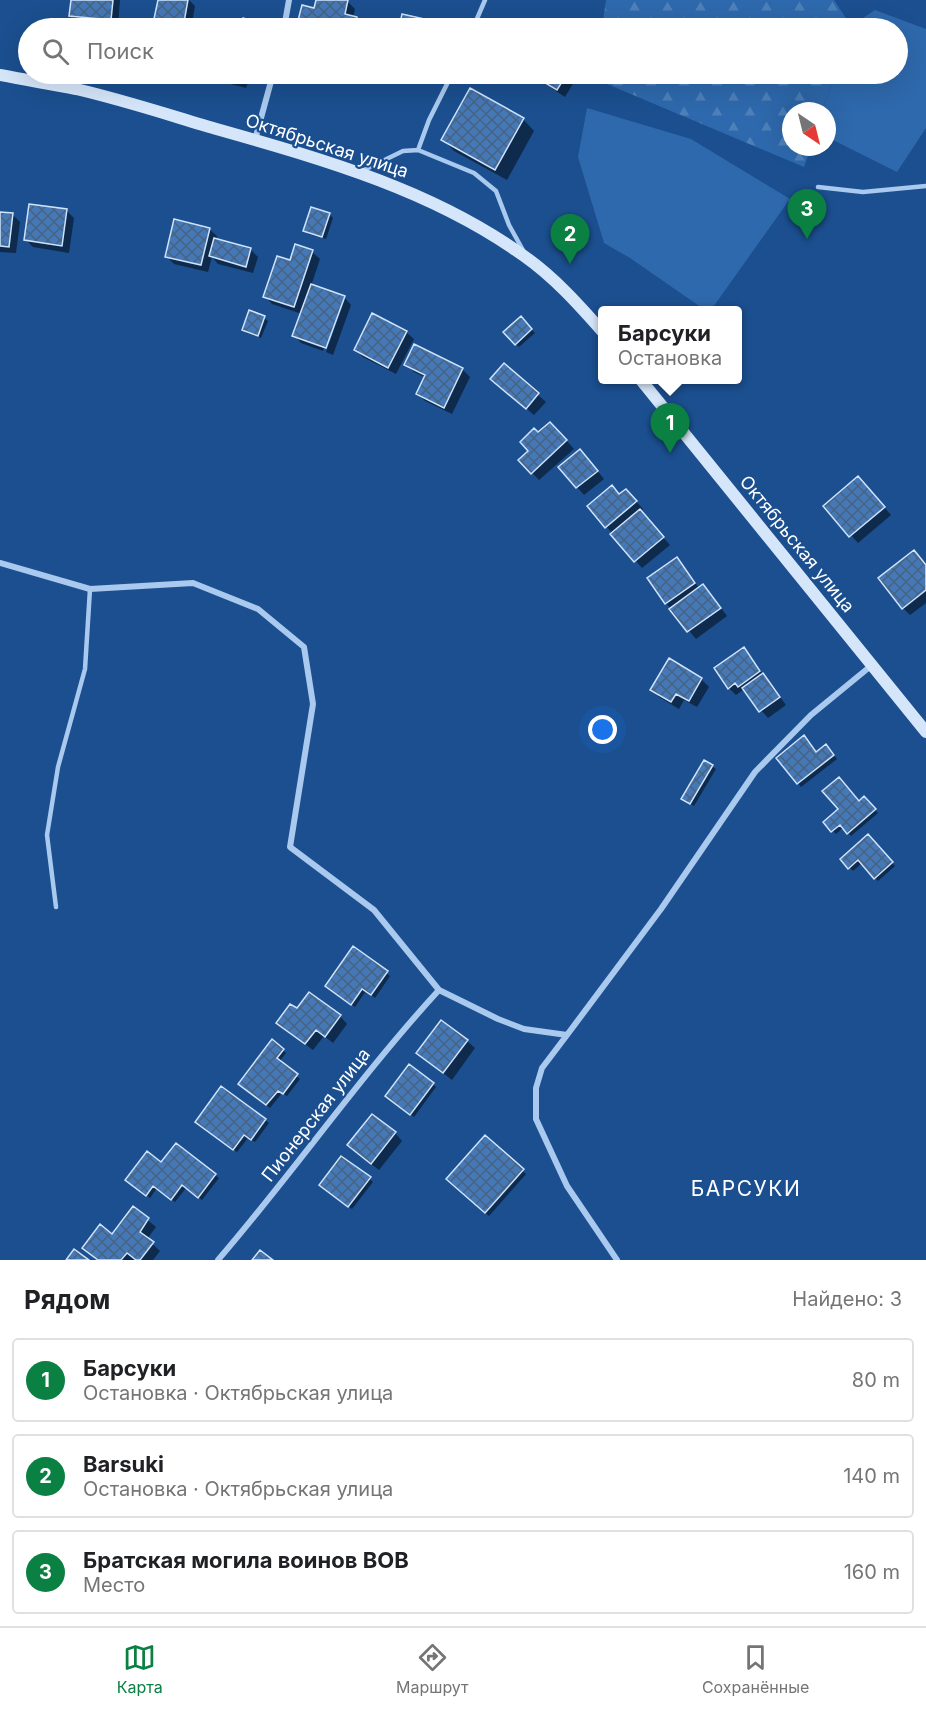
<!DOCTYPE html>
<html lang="ru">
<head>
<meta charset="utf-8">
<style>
	body { margin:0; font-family:Inter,sans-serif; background:#f2f2f2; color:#202124 }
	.compass { position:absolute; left:782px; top:102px; width:54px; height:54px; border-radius:50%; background:#fff; box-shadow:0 6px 24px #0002; rotate:145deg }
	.you { position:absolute; left:603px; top:730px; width:21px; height:21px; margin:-15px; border:4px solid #fff; border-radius:50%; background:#1a73e8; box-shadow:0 0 0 9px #1a73e833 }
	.badge { display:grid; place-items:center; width:39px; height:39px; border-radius:50%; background:#0b8043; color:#fff; font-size:20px; font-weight:700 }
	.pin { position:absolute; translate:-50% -50px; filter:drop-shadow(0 2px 3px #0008) }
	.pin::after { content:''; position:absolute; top:32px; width:21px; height:18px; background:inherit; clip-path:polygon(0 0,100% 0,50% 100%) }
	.popup { position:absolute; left:598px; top:306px; width:144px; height:78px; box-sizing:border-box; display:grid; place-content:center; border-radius:6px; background:#fff; filter:drop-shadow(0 2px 4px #0005); font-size:20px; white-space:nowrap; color:#757577 }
	.popup b { font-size:22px; color:#202124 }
	.popup::after { content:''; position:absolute; left:50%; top:100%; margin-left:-12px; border:12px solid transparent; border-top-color:#fff }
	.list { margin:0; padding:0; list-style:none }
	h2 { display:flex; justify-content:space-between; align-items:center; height:78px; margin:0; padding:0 24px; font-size:26px }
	h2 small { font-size:20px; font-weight:400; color:#757577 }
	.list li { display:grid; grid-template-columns:39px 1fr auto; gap:18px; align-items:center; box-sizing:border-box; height:84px; margin:0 12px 12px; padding:0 12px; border:2px solid #e0e0e0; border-radius:6px }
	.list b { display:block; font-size:22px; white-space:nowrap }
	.list p { margin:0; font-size:20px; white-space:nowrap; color:#757577 }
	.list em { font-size:20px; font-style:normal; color:#757577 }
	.icon { flex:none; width:33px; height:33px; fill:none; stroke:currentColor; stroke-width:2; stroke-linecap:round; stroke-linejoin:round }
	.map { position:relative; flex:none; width:926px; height:1260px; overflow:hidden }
	.search { position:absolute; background:#fff; box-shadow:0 6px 24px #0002; left:18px; right:18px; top:18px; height:66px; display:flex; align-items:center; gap:15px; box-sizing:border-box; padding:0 21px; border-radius:33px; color:#757577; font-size:22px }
	.sheet { height:366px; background:#fff }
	nav { display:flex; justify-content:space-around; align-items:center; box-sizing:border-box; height:84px; border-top:2px solid #e0e0e0; background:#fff; font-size:16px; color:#757577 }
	nav a { display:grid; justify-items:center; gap:3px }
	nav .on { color:#0b8043 }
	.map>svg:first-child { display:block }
	.forest { fill:url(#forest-firs) }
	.park { fill:#2e69ad }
	.shadow { fill:#0007 }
	.building { fill:url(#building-cross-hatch); stroke:#cfe3fa; stroke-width:1.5 }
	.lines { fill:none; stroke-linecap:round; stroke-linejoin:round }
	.lane { stroke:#a9c9ee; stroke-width:4.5 }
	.street { stroke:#a9c9ee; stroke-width:6 }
	.secondary { stroke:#d6e6fa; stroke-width:12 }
	.labels { text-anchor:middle; stroke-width:4.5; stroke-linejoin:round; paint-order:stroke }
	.street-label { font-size:18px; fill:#fff; stroke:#1b4f8f }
	.quarter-label { font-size:21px; letter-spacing:1.5px; fill:#fff; stroke:#1b4f8f }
</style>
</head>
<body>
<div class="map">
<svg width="926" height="1260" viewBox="0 0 926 1260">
	<defs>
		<pattern id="forest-firs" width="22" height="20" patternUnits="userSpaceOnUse" patternTransform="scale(1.5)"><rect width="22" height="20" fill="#2e69ad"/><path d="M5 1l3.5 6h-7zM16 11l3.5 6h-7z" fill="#4d80b9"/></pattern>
		<pattern id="building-cross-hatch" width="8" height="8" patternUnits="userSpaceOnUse" patternTransform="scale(1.5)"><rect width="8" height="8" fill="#4478b7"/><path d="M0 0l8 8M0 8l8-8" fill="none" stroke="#486282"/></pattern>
	</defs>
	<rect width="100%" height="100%" fill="#1b4f8f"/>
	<!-- forest -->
	<path class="forest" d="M606,0H834L851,26L850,28H602Z
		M602,74H835L822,111H791V147H811L804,167L607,84Z"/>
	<!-- park -->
	<path class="park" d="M875,10L926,29V128L897,172L827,137V111H822L835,74H898V28H850L851,26Z
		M587,108L691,139L790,199L711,310H705L630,258L604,243L578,157Z"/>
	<!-- shadow -->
	<path class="shadow" d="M72,0H120L118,26L78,23L71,15Z
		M159,0H189L195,6L191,28H154Z
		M318,0L347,1L355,9L353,17L364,26L363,28H299L315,10Z
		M403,16L437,23L442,28H400Z
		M220,74H251L246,88L227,83Z
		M539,74H574L577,77L565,97L545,84L537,77Z
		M523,119L534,131L507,180L454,151L443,139Z
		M66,210L74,218L69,253L33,247L26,240Z
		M0,213L13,215L20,222L16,253L0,252Z
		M329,214L333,218L326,239L308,234L305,230Z
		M209,229L217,236L216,240L251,250L258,257L253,273L218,264L212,257L208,272L174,264L166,256Z
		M296,246L312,252L320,259L311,286L344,297L351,305L333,355L326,352L345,299H342L323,351L301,343L294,335L302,314L272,304L265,296L290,262Z
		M264,318L268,321L261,338L247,333L243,329Z
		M521,318L535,333L519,347L506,333Z
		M406,332L414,339L396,374L363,357L355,350Z
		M415,346L462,369L470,377L452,414L425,401L418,394L426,378L414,372L406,364Z
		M504,365L546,402L534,415L500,386Z
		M558,431L574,449L539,480L520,460L530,451L539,434Z
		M587,458L604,479L584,495L577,487Z
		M865,485L891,515L858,543L825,506Z
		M633,498L643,509L640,512L670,545L642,568L606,526Z
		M677,559L699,588L710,593L727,616L696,639L666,603Z
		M926,566V603L910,615L903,608Z
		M744,649L786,705L768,718L743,690L736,695L729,688Z
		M669,660L701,679L709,687L697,707L684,700L679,709L659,697L652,689Z
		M829,749L837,759L801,787L778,758L817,753Z
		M705,762L716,769L694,806L687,802Z
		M864,798L878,813L851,836L844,827L836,834L825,822Z
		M872,839L895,866L878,881L862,863L853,871L842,859Z
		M353,949L390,976L375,998L366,991L355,1007L330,989Z
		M297,1010L340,1016L347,1024L333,1043L324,1036L313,1050L286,1030Z
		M467,1041L475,1048L452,1080L418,1053Z
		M283,1050L286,1053L279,1062L300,1079L287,1096L282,1093L270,1108L243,1087Z
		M433,1084L436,1087L414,1117L391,1099Z
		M222,1088L269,1123L255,1142L248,1138L237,1152L200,1125Z
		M395,1133L402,1141L379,1170L357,1153Z
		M485,1137L526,1174L489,1216L448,1179Z
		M176,1145L219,1178L202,1200L186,1188L175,1202L157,1188L150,1198L131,1183L162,1164Z
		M370,1179L373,1182L352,1209L325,1188Z
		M133,1208L156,1227L147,1239L160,1251L153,1260H98L113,1236Z"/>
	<!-- building -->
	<path class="building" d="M71,0H113L111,20L69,16Z
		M158,0H188L183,28H152Z
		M316,0H348L345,14L357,17L354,28H296L302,5L314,8Z
		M402,14L438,22L436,28H399Z
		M243,18L267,25L266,28H239Z
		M219,74H241L239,82L218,76Z
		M537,74H567L557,90L535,77Z
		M470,88L524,118L495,170L441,140Z
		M29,204L67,209L62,246L24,240Z
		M311,207L330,213L322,237L303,231Z
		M0,212L13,213L9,247L0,246Z
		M174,219L210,228L201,265L165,257Z
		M214,238L251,248L246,267L209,256Z
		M295,244L313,250L294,307L263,297L277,256L290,260Z
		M311,284L345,296L326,348L292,336Z
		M249,310L265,316L258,336L242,330Z
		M372,313L407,331L388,368L354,350Z
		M521,316L532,329L515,345L503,332Z
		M414,344L463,368L444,408L416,394L425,375L404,365Z
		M504,363L539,393L526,409L490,379Z
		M550,422L567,440L531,474L518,460L528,451L520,442L534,428L538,432Z
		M580,449L598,471L576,488L558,467Z
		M858,476L885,507L849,537L823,506Z
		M612,485L619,494L626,489L637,501L605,528L587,506Z
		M640,509L664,537L634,562L610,534Z
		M914,550L926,565V590L902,609L878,578Z
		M677,557L695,583L665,604L647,578Z
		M703,584L721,608L687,632L669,609Z
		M744,647L760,671L738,687L735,683L728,689L714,668Z
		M669,658L702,678L689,701L676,694L671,702L650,690Z
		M763,673L780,697L759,712L742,688Z
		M804,735L816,752L826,744L834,755L797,784L776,758Z
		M704,760L713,765L690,804L681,799Z
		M839,777L859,801L864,796L876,809L847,834L840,825L831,832L823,822L838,809L822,791Z
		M868,834L893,862L874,879L858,860L848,869L840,859Z
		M353,946L388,971L371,995L362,989L351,1005L325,986Z
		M309,992L341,1015L325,1037L316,1030L305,1044L276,1023L290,1004L297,1008Z
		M441,1020L468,1040L443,1073L416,1053Z
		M272,1039L284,1049L277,1058L298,1074L283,1094L278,1091L266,1105L238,1084Z
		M409,1064L434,1083L410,1115L385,1096Z
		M221,1086L266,1119L251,1140L244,1135L233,1150L195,1122Z
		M372,1114L396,1132L371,1164L347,1145Z
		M485,1135L524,1169L485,1213L446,1179Z
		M176,1143L216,1174L198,1198L182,1185L171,1200L153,1186L146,1196L125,1180L147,1151L161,1162Z
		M341,1156L371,1177L348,1207L319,1185Z
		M133,1206L149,1218L140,1232L154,1242L140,1260H136L127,1253L121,1260H98L82,1248L100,1224L112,1234Z
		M74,1249L89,1260H66Z
		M260,1250L273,1260H252Z"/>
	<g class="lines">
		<!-- lane -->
		<path class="lane" d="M473,28L485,0
			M418,150L429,120L452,74
			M362,171L403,151L418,150L474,173L496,191L509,225L524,252
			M818,187L863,192L926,186
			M56,907L47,835L58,767L85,669L90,589"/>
		<!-- street -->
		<path class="street" d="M284,28L289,0
			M255,140L273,74
			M0,563L90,589L193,583L258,609L304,647L313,704L290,847L374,910L439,990L498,1019L524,1029L567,1035L661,909L755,772L811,715L872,665
			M567,1035L542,1068L536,1088V1119L567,1186L617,1260
			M218,1260C294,1172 360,1076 439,990"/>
		<!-- secondary -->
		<path class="secondary" d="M0,75C25,80 51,84 76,89C124,100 172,116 220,130C326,160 434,191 524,256C554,277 579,305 602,331
			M641,380L926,732"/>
	</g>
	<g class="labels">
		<!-- street labels -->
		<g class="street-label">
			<text transform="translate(327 146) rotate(18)" y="6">Октябрьская улица</text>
			<text transform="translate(797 544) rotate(51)" y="6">Октябрьская улица</text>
			<text transform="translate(316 1115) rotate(-52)" y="6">Пионерская улица</text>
		</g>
		<!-- quarter labels -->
		<g class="quarter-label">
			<text x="746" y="1196">БАРСУКИ</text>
		</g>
	</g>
</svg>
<svg class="compass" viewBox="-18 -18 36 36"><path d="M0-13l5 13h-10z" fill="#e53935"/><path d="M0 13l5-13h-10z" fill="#757577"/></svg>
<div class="you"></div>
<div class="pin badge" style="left:670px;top:453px">1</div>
<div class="popup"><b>Барсуки</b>Остановка</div>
<div class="pin badge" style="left:570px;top:264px">2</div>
<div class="pin badge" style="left:807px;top:239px">3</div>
<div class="search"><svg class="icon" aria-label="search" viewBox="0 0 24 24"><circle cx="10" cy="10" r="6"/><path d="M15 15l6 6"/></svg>Поиск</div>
</div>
<section class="sheet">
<h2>Рядом<small>Найдено: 3</small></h2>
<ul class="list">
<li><span class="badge">1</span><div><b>Барсуки</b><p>Остановка · Октябрьская улица</p></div><em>80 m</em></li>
<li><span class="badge">2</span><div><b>Barsuki</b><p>Остановка · Октябрьская улица</p></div><em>140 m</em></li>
<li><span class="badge">3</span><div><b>Братская могила воинов ВОВ</b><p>Место</p></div><em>160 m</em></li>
</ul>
</section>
<nav>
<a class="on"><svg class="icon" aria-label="map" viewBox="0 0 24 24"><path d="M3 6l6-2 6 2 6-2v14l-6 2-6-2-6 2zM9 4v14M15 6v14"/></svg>Карта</a>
<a><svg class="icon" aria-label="directions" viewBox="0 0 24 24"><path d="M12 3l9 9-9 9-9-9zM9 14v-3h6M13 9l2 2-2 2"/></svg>Маршрут</a>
<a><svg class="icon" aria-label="saved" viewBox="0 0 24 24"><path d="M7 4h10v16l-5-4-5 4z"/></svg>Сохранённые</a>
</nav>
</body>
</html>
